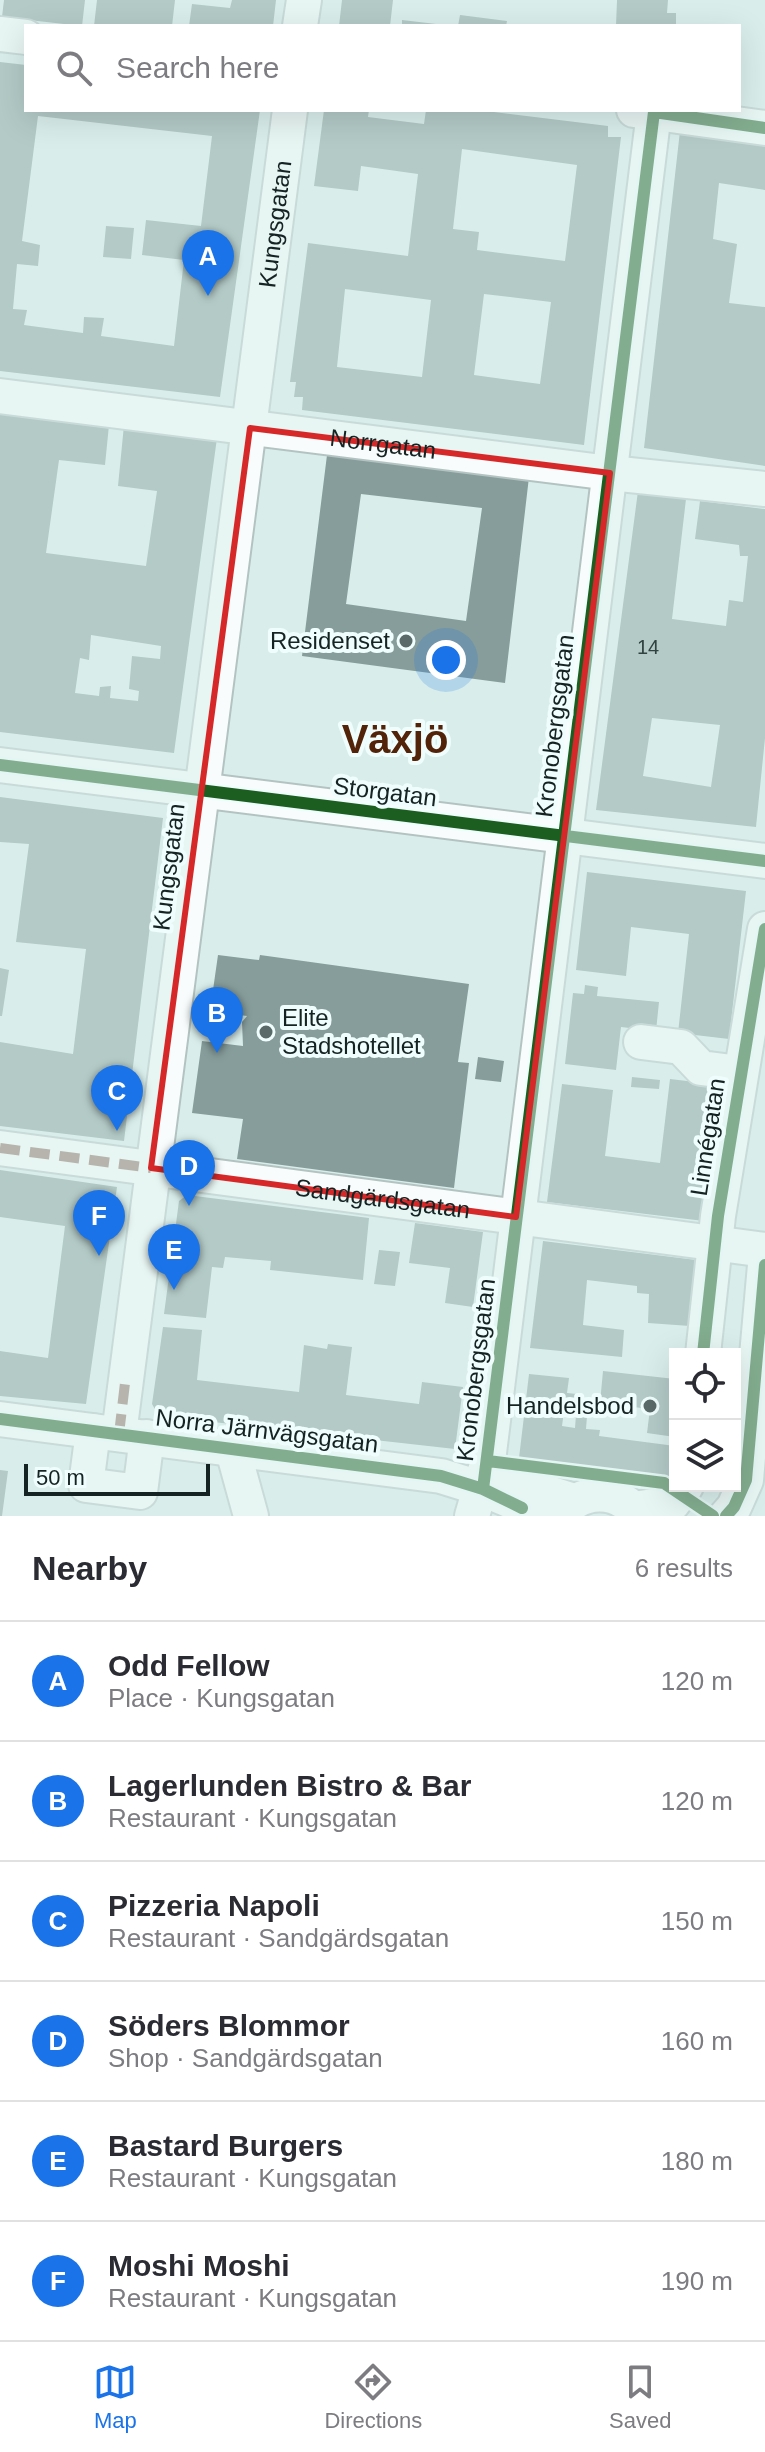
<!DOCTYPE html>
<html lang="en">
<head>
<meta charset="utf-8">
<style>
	body { margin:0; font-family:Helvetica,sans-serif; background:#f2f2f3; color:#2b2b33 }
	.controls { position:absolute; right:24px; bottom:24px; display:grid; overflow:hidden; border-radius:0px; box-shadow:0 8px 32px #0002 }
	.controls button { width:72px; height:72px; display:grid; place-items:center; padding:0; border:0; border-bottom:2px solid #e1e1e2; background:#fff; color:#2b2b33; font:40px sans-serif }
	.scale { position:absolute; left:24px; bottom:20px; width:186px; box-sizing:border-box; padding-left:8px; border:4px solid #152322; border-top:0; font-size:22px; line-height:28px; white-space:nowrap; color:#152322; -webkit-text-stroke:6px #effefc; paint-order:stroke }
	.you { position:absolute; left:446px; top:660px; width:28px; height:28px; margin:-20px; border:6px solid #fff; border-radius:50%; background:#1a73e8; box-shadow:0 0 0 12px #1a73e833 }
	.badge { display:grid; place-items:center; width:52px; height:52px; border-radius:50%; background:#1a73e8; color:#fff; font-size:26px; font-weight:700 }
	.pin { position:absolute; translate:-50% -66px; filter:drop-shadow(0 2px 4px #0008) }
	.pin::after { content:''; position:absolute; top:42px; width:28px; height:24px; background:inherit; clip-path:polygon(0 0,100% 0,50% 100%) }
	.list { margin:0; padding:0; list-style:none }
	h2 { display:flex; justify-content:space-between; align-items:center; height:104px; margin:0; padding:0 32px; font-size:34px }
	h2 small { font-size:26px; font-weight:400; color:#7c7c81 }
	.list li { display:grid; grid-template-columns:52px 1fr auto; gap:24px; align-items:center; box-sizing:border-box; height:120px; padding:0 32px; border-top:2px solid #e1e1e2 }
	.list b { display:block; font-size:30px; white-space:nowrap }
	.list p { margin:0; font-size:26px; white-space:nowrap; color:#7c7c81 }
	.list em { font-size:26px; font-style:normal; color:#7c7c81 }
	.icon { flex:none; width:44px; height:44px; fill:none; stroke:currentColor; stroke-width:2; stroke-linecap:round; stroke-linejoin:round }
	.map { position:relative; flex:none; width:765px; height:1516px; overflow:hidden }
	.search { position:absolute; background:#fff; box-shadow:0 8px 32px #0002; left:24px; right:24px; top:24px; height:88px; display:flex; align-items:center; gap:20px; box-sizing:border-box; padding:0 28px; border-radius:0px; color:#7c7c81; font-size:30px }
	.sheet { height:824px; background:#fff }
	nav { display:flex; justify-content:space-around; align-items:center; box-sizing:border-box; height:112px; border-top:2px solid #e1e1e2; background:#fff; font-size:22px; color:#7c7c81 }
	nav a { display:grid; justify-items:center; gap:4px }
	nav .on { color:#1a73e8 }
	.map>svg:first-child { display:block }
	.building { fill:#869d9b; fill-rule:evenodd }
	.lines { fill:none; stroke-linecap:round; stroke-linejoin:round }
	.minor-casing { stroke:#b3c3c1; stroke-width:38 }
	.minor { stroke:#f9fcfc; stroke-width:34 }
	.quiet { stroke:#8d6e63; stroke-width:10; stroke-dasharray:20 10; stroke-linecap:butt }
	.cycleway-casing { stroke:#effefc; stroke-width:17 }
	.cycleway { stroke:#1b5e20; stroke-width:12 }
	.marked { fill:none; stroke:#d62828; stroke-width:6; stroke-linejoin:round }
	.poi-dot { fill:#5a6a68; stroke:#effefc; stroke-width:3 }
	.labels { text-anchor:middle; stroke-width:8; stroke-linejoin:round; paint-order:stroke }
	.number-label { font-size:20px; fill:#314240 }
	.street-label { font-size:24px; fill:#152322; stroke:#effefc }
	.poi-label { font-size:24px; fill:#152322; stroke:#effefc; text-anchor:end }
	.town-label { font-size:40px; font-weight:bold; fill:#522308; stroke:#effefc }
</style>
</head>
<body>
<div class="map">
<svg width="765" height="1516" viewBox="0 0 765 1516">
	<rect width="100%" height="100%" fill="#d9eeeb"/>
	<!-- building -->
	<path class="building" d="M4,0H85L82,26L2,17Z
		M97,0H175L172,26H94Z
		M232,0H276L273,26H189L192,4L230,8Z
		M342,0H393L390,26H339Z
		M617,0H668L667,13H676V26H616Z
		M460,15L507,21L506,26H458Z
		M402,20L436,24V26H402Z
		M0,62L26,65V110H260L220,397L0,371ZM38,116L212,136L201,226L146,220L142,255L184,260L174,346L101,336L104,318L84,317L83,333L24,325L27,310L13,309L17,264L38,266L40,245L22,241Z
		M324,110H369L368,117L424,124L426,110H478L608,126V137H621L584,445L302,410L303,397H294L296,382H290L308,243L408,256L418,174L361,166L358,191L314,186ZM462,149L577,165L565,261L477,250L479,232L453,229ZM345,289L431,300L422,377L337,367ZM484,294L551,302L540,384L474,375Z
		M680,131L765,143V190L719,183L713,239L737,244L729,303L765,307V466L644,448Z
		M106,226L134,228L131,259L103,257Z
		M0,414L109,425L105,465L59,460L46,553L146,566L157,491L118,486L124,425L217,438L174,753L0,732ZM91,635L161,646L160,659L132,656L129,689L139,691L138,701L110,698L111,686L100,687L99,696L75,693L80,658L89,660Z
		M327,455L529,477L505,683L302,656ZM361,494L482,508L466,621L346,604Z
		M638,491L686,499L672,619L726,626L729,600L743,602L748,556H740L739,545L695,539L700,501L765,509V738L756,827L596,810ZM652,718L720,725L711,787L643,776Z
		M0,797L163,818L124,1141L0,1126V1042L73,1054L86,949L16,942L29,844L0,842Z
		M587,872L746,891L729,1039L678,1033L689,934L631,927L626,976L576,970Z
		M218,955L259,960L260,955L469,984L458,1062L469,1063L454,1188L237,1159L243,1119L192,1113L202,1041L243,1046L242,1022L247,1016L210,1011Z
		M0,968L9,970L2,1016H0Z
		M585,985L598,987L597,996L659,1002L656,1031L621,1027L616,1070L565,1064L573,993L584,994Z
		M478,1057L504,1061L501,1082L475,1079Z
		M632,1077L660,1080L659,1089L631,1087Z
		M670,1079L721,1085L704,1221L547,1202L562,1084L613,1090L605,1156L660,1163Z
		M0,1170L117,1187L86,1404L0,1396V1351L48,1358L65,1226L0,1217Z
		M187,1195L369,1218L363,1280L270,1270L271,1261L225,1257L223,1268L212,1267L206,1318L164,1314L179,1201Z
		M415,1223L483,1232L473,1307L445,1303L450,1268L409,1263Z
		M543,1241L696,1260L690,1326L648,1323L649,1294L637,1293V1286L587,1280L583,1325L624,1330L622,1357L530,1348Z
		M379,1250L400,1252L395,1286L374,1284Z
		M163,1327L202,1330L197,1380L299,1392L304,1345L327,1349L328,1344L352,1347L346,1395L419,1404L422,1382L463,1387L455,1449L159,1416L152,1404Z
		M603,1371L675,1379V1437L647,1433L650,1409L600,1403Z
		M529,1374L569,1378L567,1393L577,1394L576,1406L565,1404L562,1426L575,1428L576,1415L587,1416L586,1429L600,1430L599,1436L675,1446L673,1478L519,1458Z
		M0,1470L8,1471L2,1516H0Z"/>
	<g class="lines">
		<defs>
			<g id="minor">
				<path d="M300,26L304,0"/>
				<path d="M0,34L26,37"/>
				<path d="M634,110L765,128"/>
				<path id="s1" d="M0,396L610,473L765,489"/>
				<path d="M0,765L765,861"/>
				<path d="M641,1042L681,1047L701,1068L740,1073"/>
				<path id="s2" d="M0,1148L765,1250"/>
				<path d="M703,1354L718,1216L765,929"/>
				<path d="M0,1419L441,1476L483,1489L546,1516"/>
				<path d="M93,1431L86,1485L140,1492L147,1437"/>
				<path id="s3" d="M119,1434L290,110"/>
				<path d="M232,1447L251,1516"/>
				<path d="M513,1482L574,1501"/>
				<path d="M634,1509L673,1503L686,1486"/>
				<path d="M472,1516L488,1461L654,112"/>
				<path d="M559,1516C581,1488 618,1487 639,1516"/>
				<path d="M726,1516L734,1507L746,1480L765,1265"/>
			</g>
		</defs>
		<!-- minor casing -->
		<use href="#minor" class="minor-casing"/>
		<!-- minor -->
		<use href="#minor" class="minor"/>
		<!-- quiet -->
		<path class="quiet" d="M0,1148L151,1168
			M119,1434L125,1383"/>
		<defs>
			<path id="cycleway" d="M0,765L765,861
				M703,1354L718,1216L765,929
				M0,1419L441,1476L483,1489L522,1508
				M488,1461L664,1483L713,1516
				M483,1489L654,112L765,128
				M726,1516L734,1507L746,1480L765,1265"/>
		</defs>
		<!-- cycleway casing -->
		<use href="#cycleway" class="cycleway-casing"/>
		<!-- cycleway -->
		<use href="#cycleway" class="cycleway"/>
	</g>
	<!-- marked area -->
	<path d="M0 0H765V1516H0ZM250,428L610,473L516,1217L151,1168Z" fill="#d9eeeb" fill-opacity=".55" fill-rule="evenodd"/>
	<path class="marked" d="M250,428L610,473L516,1217L151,1168Z"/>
	<!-- markers -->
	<g class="poi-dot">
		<circle cx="406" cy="641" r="8"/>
		<circle cx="266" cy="1032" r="8"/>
		<circle cx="650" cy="1406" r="8"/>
	</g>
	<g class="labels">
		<!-- number labels -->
		<g class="number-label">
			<text x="648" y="654">14</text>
		</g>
		<!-- street labels -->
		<g class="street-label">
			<text dy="8" stroke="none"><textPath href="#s3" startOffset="1220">Kungsgatan</textPath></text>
			<text dy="8" stroke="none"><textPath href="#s1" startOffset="386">Norrgatan</textPath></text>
			<text transform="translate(555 726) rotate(-83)" y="8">Kronobergsgatan</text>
			<text transform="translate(385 792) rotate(7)" y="8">Storgatan</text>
			<text transform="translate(169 867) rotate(-83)" y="8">Kungsgatan</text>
			<text transform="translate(708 1137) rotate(-81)" y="8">Linnégatan</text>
			<text dy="8" stroke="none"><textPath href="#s2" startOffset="386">Sandgärdsgatan</textPath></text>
			<text transform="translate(476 1370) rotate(-83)" y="8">Kronobergsgatan</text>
			<text transform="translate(267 1431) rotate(7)" y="8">Norra Järnvägsgatan</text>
		</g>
		<!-- poi labels -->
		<g class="poi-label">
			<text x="390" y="649">Residenset</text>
			<text x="282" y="1026" text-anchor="start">Elite<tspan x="282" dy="28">Stadshotellet</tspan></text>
			<text x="634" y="1414">Handelsbod</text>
		</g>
		<!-- town labels -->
		<g class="town-label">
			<text x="395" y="753">Växjö</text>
		</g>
	</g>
</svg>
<div class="controls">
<button><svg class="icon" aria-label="locate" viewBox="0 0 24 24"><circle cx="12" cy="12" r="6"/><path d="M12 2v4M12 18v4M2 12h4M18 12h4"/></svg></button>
<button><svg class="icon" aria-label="layers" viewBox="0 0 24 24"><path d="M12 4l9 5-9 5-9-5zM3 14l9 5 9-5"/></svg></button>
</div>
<div class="scale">50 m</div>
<div class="you"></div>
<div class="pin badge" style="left:208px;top:296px">A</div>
<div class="pin badge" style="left:217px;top:1053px">B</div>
<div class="pin badge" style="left:117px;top:1131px">C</div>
<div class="pin badge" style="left:189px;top:1206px">D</div>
<div class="pin badge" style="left:174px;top:1290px">E</div>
<div class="pin badge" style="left:99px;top:1256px">F</div>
<div class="search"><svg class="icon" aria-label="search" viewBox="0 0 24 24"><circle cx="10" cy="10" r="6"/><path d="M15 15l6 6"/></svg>Search here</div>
</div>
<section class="sheet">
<h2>Nearby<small>6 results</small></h2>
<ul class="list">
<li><span class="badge">A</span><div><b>Odd Fellow</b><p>Place · Kungsgatan</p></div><em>120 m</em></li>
<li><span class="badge">B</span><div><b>Lagerlunden Bistro &amp; Bar</b><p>Restaurant · Kungsgatan</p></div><em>120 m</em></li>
<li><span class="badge">C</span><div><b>Pizzeria Napoli</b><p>Restaurant · Sandgärdsgatan</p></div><em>150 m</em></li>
<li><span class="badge">D</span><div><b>Söders Blommor</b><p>Shop · Sandgärdsgatan</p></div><em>160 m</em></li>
<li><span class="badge">E</span><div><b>Bastard Burgers</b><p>Restaurant · Kungsgatan</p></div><em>180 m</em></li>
<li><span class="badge">F</span><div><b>Moshi Moshi</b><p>Restaurant · Kungsgatan</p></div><em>190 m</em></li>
</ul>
</section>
<nav>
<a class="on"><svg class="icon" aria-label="map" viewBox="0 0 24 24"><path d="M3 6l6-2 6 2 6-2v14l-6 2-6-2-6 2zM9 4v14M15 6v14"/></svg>Map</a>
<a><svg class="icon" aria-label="directions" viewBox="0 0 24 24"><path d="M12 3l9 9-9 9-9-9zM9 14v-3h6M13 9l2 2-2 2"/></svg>Directions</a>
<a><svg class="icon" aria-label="saved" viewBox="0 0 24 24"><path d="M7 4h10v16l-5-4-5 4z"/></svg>Saved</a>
</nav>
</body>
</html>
